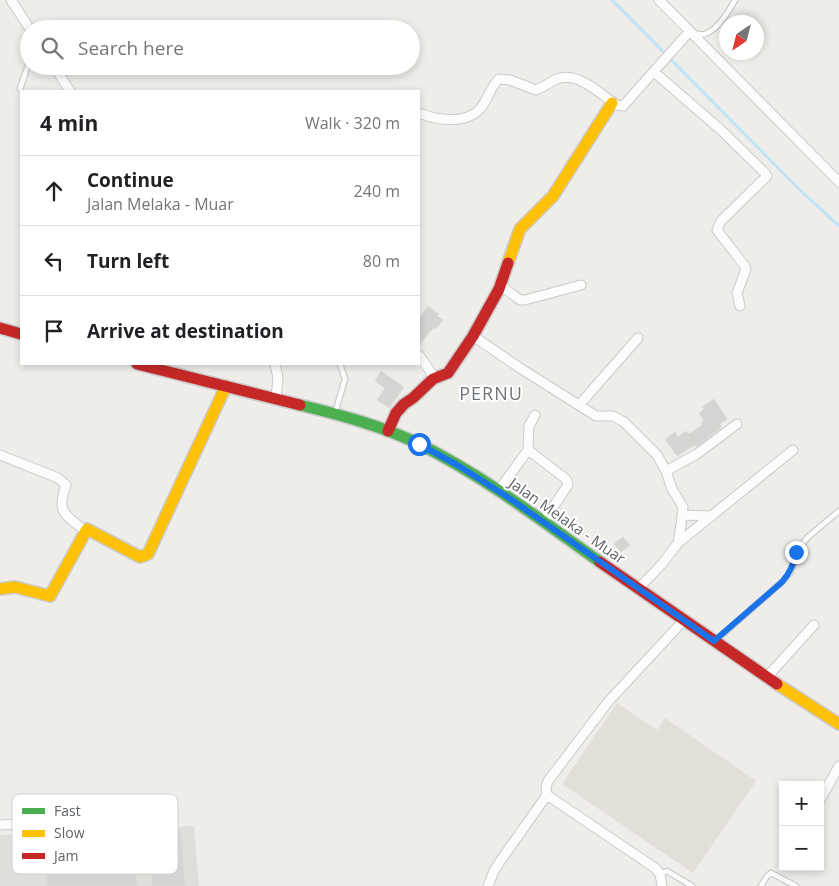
<!DOCTYPE html>
<html lang="en">
<head>
<meta charset="utf-8">
<style>
	body { margin:0; font-family:"Open Sans",sans-serif; background:#f6f6f6; color:#202124 }
	.controls { position:absolute; right:15px; bottom:15px; display:grid; overflow:hidden; border-radius:0px; box-shadow:0 2px 8px #0003 }
	.controls button { width:45px; height:45px; display:grid; place-items:center; padding:0; border:0; border-bottom:1px solid #e0e0e0; background:#fff; color:#202124; font:25px sans-serif }
	.compass { position:absolute; left:719px; top:15px; width:45px; height:45px; border-radius:50%; background:#fff; box-shadow:0 2px 8px #0003; rotate:215deg }
	.stop { position:absolute; width:15px; height:15px; margin:-11px; border:4px solid #1a73e8; border-radius:50%; background:#fff }
	.stop.end { background:#1a73e8; border-color:#fff; box-shadow:0 1px 5px #0008 }
	.list { margin:0; padding:0; list-style:none }
	h2 { display:flex; justify-content:space-between; align-items:center; height:65px; margin:0; padding:0 20px; font-size:21px }
	h2 small { font-size:16px; font-weight:400; color:#757577 }
	.list li { display:grid; grid-template-columns:32px 1fr auto; gap:15px; align-items:center; box-sizing:border-box; height:70px; padding:0 20px; border-top:1px solid #e0e0e0 }
	.list b { display:block; font-size:19px; white-space:nowrap }
	.list p { margin:0; font-size:16px; white-space:nowrap; color:#757577 }
	.list em { font-size:16px; font-style:normal; color:#757577 }
	.icon { flex:none; width:28px; height:28px; fill:none; stroke:currentColor; stroke-width:2; stroke-linecap:round; stroke-linejoin:round }
	.map { position:relative; flex:none; width:839px; height:886px; overflow:hidden }
	.search { position:absolute; background:#fff; box-shadow:0 2px 8px #0003; left:20px; top:20px; width:400px; height:55px; display:flex; align-items:center; gap:12px; box-sizing:border-box; padding:0 18px; border-radius:28px; color:#757577; font-size:19px }
	.panel { position:absolute; background:#fff; box-shadow:0 2px 8px #0003; left:20px; top:90px; width:400px; height:275px; border-radius:0px }
	.map>svg:first-child { display:block }
	.industrial { fill:#e0deda }
	.education { fill:#e2dfd9 }
	.lines { fill:none; stroke-linecap:round; stroke-linejoin:round }
	.stream { stroke:#bee4f8; stroke-width:3 }
	.building { fill:#d5d4d2; stroke:#dedcd8 }
	.lane-casing { stroke:#cacaca; stroke-width:7 }
	.street-casing { stroke:#cacaca; stroke-width:11 }
	.fast-casing { stroke:#cbcbcb; stroke-width:14 }
	.slow-casing { stroke:#cbcbcb; stroke-width:14 }
	.jam-casing { stroke:#cbcbcb; stroke-width:14 }
	.lane { stroke:#fdfcfc; stroke-width:4.5 }
	.street { stroke:#fdfcfc; stroke-width:9 }
	.fast { stroke:#4caf50; stroke-width:11 }
	.slow { stroke:#ffc107; stroke-width:11 }
	.jam { stroke:#c62828; stroke-width:11 }
	.route { stroke:#1a73e8; stroke-width:6 }
	.labels { text-anchor:middle; stroke-width:4; stroke-linejoin:round; paint-order:stroke }
	.street-label { font-size:15px; fill:#5e6368; stroke:#fff }
	.quarter-label { font-size:18px; letter-spacing:1px; fill:#6f757a; stroke:#fff }
	.key { fill:#fff; stroke:#cfd0d2; stroke-width:1 }
	.key-label { font-size:14px; fill:#5e6368 }
</style>
</head>
<body>
<div class="map">
<svg width="839" height="886" viewBox="0 0 839 886">
	<rect width="100%" height="100%" fill="#efede9"/>
	<!-- industrial -->
	<path class="industrial" d="M194,826L199,886H0V835Z"/>
	<!-- education -->
	<path class="education" d="M617,703L657,730L665,718L756,781L693,873L562,784Z"/>
	<g class="lines">
		<!-- stream -->
		<path class="stream" d="M612,0L801,191L839,226"/>
	</g>
	<!-- building -->
	<path class="building" d="M428,306L439,314L437,316L443,320L436,329L433,328L419,345V319Z
		M381,371L404,387L389,408L377,400L385,388L375,381Z
		M714,399L727,419L720,424L722,427L696,447L695,445L677,456L665,439L675,432L678,437L686,431L689,434L702,425L701,423L704,421L699,413L704,409L702,407Z
		M623,537L630,545L621,552L614,544Z
		M181,830L185,886H152L148,832Z
		M134,833L137,886H47L46,872L105,869L102,835Z"/>
	<g class="lines">
		<defs>
			<path id="lane" d="M693,33C697,34 702,35 705,34C718,30 729,11 735,0
				M20,89L29,62
				M335,413L345,379L340,364
				M716,640L782,582L790,573L794,564L796,552L808,537L839,511
				M660,874L667,871L692,886
				M761,886L767,876L771,873L796,886"/>
			<path id="street" d="M11,0L30,29
				M659,0L839,182
				M54,66L70,91
				M654,72L721,130L764,172L767,176L721,221L717,230L744,265L746,269L737,293L740,306
				M419,113C436,120 465,125 480,109C488,100 490,87 499,79L510,80L536,90C544,87 550,82 557,79C577,71 601,94 616,105L623,106L689,32
				M500,285L520,300H525L581,285
				M473,336L520,368L596,416H613L624,422L657,455L666,471L672,489L683,507L681,525L678,543L662,564L638,589
				M419,355L434,377
				M275,364L278,378L276,398
				M580,404L638,338
				M528,450L529,426L535,415
				M0,455L58,478L66,485C56,513 65,514 85,531
				M666,471L697,454L737,424
				M498,491L528,450L566,479L568,485L543,522
				M682,515L712,516
				M678,543L793,450
				M767,677L814,625
				M820,800L839,766
				M0,825L46,822
				M488,886L494,871L501,860L547,795
				M662,886L660,874L655,868L547,795L546,787L548,781L608,702L684,620"/>
			<path id="fast" d="M300,405C341,415 382,426 419,444C484,476 542,521 600,562"/>
			<path id="slow" d="M508,263L520,229L553,196L612,103
				M0,589L15,587L50,596L87,529L140,557L148,554L226,386
				M777,684L839,724"/>
			<path id="jam" d="M0,328L21,334
				M137,364L300,405
				M388,431L396,413L404,404L413,398L433,379L448,373L473,336L499,289L508,263
				M600,562L777,684"/>
		</defs>
		<!-- lane casing -->
		<use href="#lane" class="lane-casing"/>
		<!-- street casing -->
		<use href="#street" class="street-casing"/>
		<!-- fast casing -->
		<use href="#fast" class="fast-casing"/>
		<!-- slow casing -->
		<use href="#slow" class="slow-casing"/>
		<!-- jam casing -->
		<use href="#jam" class="jam-casing"/>
		<!-- lane -->
		<use href="#lane" class="lane"/>
		<!-- street -->
		<use href="#street" class="street"/>
		<!-- fast -->
		<use href="#fast" class="fast"/>
		<!-- slow -->
		<use href="#slow" class="slow"/>
		<!-- jam -->
		<use href="#jam" class="jam"/>
	</g>
	<g class="lines">
		<!-- route -->
		<path class="route" d="M419,444L459,466L509,498L714,641L782,582C790,573 794,565 796,552"/>
	</g>
	<g class="labels">
		<!-- street labels -->
		<g class="street-label">
			<text transform="translate(567 521) rotate(35)" y="5">Jalan Melaka - Muar</text>
		</g>
		<!-- quarter labels -->
		<g class="quarter-label">
			<text x="491" y="400">PERNU</text>
		</g>
	</g>
	<!-- legend -->
	<rect x="12" y="794" width="166" height="80" rx="8" class="key"/>
	<rect x="22" y="808" width="23" height="6" fill="#4caf50"/>
	<rect x="22" y="830" width="23" height="7" fill="#ffc107"/>
	<rect x="22" y="853" width="23" height="6" fill="#c62828"/>
	<g class="key-label">
		<text x="54" y="816">Fast</text>
		<text x="54" y="838">Slow</text>
		<text x="54" y="861">Jam</text>
	</g>
</svg>
<div class="controls">
<button>+</button>
<button>−</button>
</div>
<svg class="compass" viewBox="-18 -18 36 36"><path d="M0-13l5 13h-10z" fill="#e53935"/><path d="M0 13l5-13h-10z" fill="#757577"/></svg>
<div class="stop" style="left:419px;top:444px"></div>
<div class="stop end" style="left:796px;top:552px"></div>
<div class="search"><svg class="icon" aria-label="search" viewBox="0 0 24 24"><circle cx="10" cy="10" r="6"/><path d="M15 15l6 6"/></svg>Search here</div>
<section class="panel">
<h2>4 min<small>Walk · 320 m</small></h2>
<ul class="list">
<li><svg class="icon" aria-label="ahead" viewBox="0 0 24 24"><path d="M12 20V5M6 11l6-6 6 6"/></svg><div><b>Continue</b><p>Jalan Melaka - Muar</p></div><em>240 m</em></li>
<li><svg class="icon" aria-label="left" viewBox="0 0 24 24"><path d="M17 20v-9H6M10 6l-5 5 5 5"/></svg><div><b>Turn left</b></div><em>80 m</em></li>
<li><svg class="icon" aria-label="arrive" viewBox="0 0 24 24"><path d="M6 21V4h12l-3 4 3 4H6"/></svg><div><b>Arrive at destination</b></div></li>
</ul>
</section>
</div>
</body>
</html>
